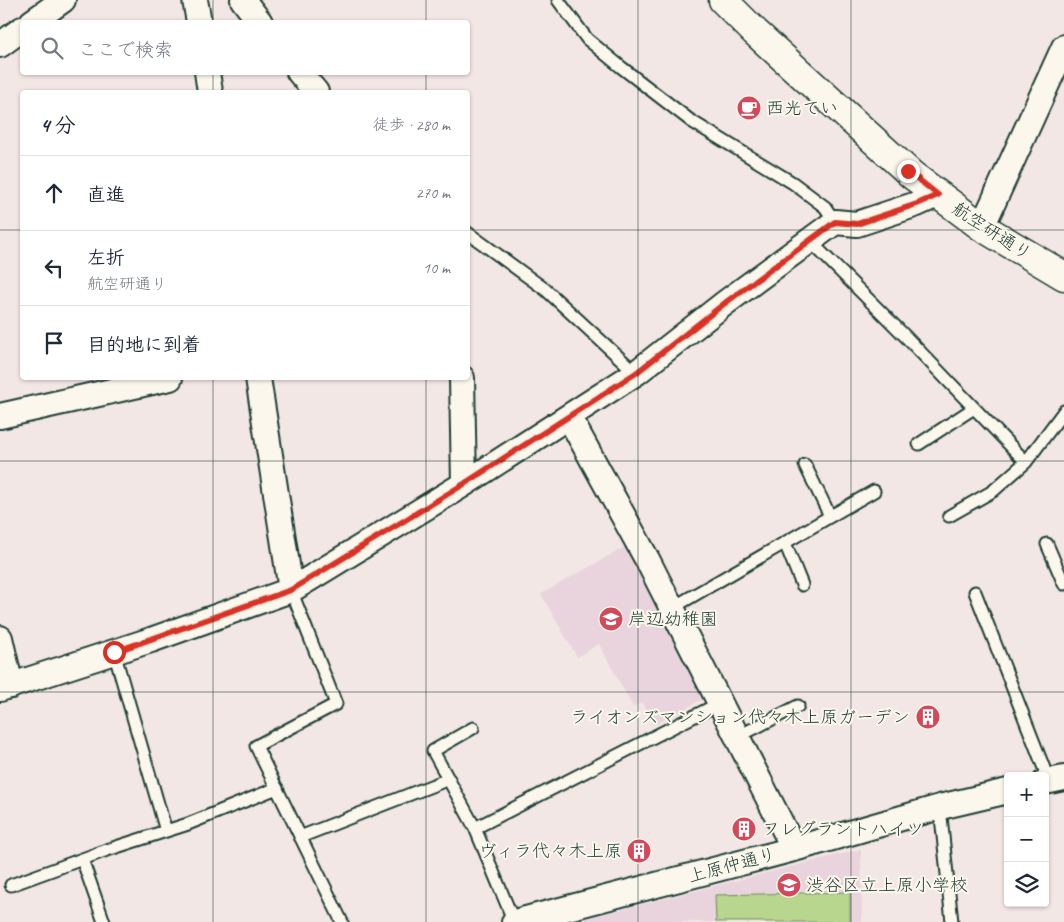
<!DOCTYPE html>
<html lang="ja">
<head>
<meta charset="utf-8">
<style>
	body { margin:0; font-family:Caveat,"Klee One",sans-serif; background:#f2f2f3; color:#1f2937 }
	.controls { position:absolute; right:15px; bottom:15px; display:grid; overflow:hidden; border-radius:5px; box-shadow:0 1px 4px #0004 }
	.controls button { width:45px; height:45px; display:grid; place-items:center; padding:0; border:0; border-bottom:1px solid #e0e1e3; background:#fff; color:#1f2937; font:25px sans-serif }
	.stop { position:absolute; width:15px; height:15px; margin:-11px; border:4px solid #d93025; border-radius:50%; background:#fff }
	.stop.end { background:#d93025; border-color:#fff; box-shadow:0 1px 5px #0008 }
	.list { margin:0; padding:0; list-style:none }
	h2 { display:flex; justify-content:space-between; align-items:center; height:65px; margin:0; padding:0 20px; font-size:21px }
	h2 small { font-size:16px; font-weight:400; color:#747a83 }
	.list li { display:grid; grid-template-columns:32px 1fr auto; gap:15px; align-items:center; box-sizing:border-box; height:75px; padding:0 20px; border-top:1px solid #e0e1e3 }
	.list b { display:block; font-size:19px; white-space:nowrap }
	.list p { margin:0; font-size:16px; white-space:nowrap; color:#747a83 }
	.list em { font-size:16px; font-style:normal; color:#747a83 }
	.icon { flex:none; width:28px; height:28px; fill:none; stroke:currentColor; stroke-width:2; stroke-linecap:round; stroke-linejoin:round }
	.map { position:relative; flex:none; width:1064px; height:922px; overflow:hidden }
	.search { position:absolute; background:#fff; box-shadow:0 1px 4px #0004; left:20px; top:20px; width:450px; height:55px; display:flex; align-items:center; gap:12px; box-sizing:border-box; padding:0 18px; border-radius:5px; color:#747a83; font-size:19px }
	.panel { position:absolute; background:#fff; box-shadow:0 1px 4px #0004; left:20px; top:90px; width:450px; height:290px; border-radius:5px }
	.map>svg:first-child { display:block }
	.built { fill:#e9d4dd }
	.green { fill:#b9d68e; stroke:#6c8a61 }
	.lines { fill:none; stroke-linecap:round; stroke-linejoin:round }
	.service-casing { stroke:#1f3d34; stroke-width:15 }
	.minor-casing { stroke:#1f3d34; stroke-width:28 }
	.tertiary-casing { stroke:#1f3d34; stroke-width:31 }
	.service { stroke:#fbf7ec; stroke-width:11 }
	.minor { stroke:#fbf7ec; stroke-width:24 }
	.tertiary { stroke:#fbf7ec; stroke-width:28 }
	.route { stroke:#d93025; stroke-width:6 }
	.grid { fill:none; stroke:#1f3d34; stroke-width:1; stroke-opacity:0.55 }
	.labels { text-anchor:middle; stroke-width:4; stroke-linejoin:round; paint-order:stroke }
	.poi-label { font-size:18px; fill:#1f3d34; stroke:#fbf7ec; text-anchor:start }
	.street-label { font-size:18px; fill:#1f3d34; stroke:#fbf7ec }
</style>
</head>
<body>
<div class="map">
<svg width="1064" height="922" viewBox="0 0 1064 922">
	<rect width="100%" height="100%" fill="#f3e7e5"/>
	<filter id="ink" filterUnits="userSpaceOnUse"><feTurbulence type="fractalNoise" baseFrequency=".02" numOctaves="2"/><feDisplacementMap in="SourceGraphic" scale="10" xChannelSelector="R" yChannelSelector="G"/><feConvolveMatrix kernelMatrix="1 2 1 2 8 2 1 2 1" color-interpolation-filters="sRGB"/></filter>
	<g filter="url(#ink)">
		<!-- built -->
		<path class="built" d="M630,544L705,698L654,725L642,703L633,707L599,644L577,657L541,594Z
			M861,849L862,922H572Z"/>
		<!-- green -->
		<path class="green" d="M850,892V922H716L715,895Z"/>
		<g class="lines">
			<defs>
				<path id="service" d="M558,0L587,39L621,67L691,121L793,183L825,207L835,222
					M468,233L546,290L636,373
					M809,240L906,337L1026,462
					M919,444L974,408
					M805,465L830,516
					M949,516L993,491L1026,462L1064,411
					M785,543L802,585
					M1047,544L1064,584
					M291,590L336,704L256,746L342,922
					M975,592L1049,781
					M672,608L874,491
					M114,652L166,831
					M473,728L433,751L475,828L514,922
					M737,737L798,706
					M940,807L952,922
					M475,828L720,703
					M300,837L449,779
					M82,859L104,922
					M11,885L107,850L188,824L277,788"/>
				<path id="minor" d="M195,0L199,22
					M243,0L260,22
					M32,22L63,0
					M0,45L22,29
					M207,72L210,92
					M299,72L316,92
					M982,227L1064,47
					M258,378L291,590
					M462,378L464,484
					M0,416L170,378
					M569,417L648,561L794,849
					M0,638L11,686
					M0,689L151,640L291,590L464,484L636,373L725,303L835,222L857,224L917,204L937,195
					M1045,782L1064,778
					M514,922L794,849L940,807L1008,791"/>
				<path id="tertiary" d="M723,0L755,32L912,175L982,227L1064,276"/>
			</defs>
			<!-- service casing -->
			<use href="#service" class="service-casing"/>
			<!-- minor casing -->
			<use href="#minor" class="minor-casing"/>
			<!-- tertiary casing -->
			<use href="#tertiary" class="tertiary-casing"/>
			<!-- service -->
			<use href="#service" class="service"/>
			<!-- minor -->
			<use href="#minor" class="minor"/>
			<!-- tertiary -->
			<use href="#tertiary" class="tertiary"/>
		</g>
	</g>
	<g class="lines" filter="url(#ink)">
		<!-- route -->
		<path class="route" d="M114,652L291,590L464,484L636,373L725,303L835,222L857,224L917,204L938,195L908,171"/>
	</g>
	<!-- grid -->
	<path class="grid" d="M213,0V22M426,0V22M638,0V922M851,0V922M213,72V92M426,72V92M0,230H22M468,230H1064M213,378V922M426,378V922M0,461H1064M0,692H1064"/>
	<!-- icons -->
	<defs>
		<symbol id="cafe-disc" viewBox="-11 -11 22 22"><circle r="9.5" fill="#d1495b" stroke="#fbf7ec"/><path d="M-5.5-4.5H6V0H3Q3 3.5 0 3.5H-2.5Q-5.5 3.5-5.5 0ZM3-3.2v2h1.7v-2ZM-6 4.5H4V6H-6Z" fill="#fff"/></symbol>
		<symbol id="school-disc" viewBox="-11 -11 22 22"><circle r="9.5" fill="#d1495b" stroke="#fbf7ec"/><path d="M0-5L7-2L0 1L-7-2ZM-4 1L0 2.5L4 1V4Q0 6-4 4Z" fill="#fff"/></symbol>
		<symbol id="building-disc" viewBox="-11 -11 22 22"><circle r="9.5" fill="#d1495b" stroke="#fbf7ec"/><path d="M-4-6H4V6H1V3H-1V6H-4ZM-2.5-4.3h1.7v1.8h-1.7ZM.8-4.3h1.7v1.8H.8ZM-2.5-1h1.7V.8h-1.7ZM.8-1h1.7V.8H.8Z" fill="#fff"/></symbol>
	</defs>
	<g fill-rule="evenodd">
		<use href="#cafe-disc" x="735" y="94" width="28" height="28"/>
		<use href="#school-disc" x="597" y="605" width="28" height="28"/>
		<use href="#building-disc" x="914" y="703" width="28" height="28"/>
		<use href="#building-disc" x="730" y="815" width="28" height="28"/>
		<use href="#building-disc" x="625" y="837" width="28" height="28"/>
		<use href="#school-disc" x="775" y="871" width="28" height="28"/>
	</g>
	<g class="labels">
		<!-- poi labels -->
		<g class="poi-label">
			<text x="766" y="114">西光てい</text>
			<text x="628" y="625">岸辺幼稚園</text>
			<text x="910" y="723" text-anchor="end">ライオンズマンション代々木上原ガーデン</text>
			<text x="762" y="835">フレグラントハイツ</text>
			<text x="622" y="857" text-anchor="end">ヴィラ代々木上原</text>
			<text x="806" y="891">渋谷区立上原小学校</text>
		</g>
		<!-- street labels -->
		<g class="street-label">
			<text transform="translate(992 231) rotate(33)" y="6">航空研通り</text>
			<text transform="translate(732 865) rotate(-15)" y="6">上原仲通り</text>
		</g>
	</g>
</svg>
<div class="controls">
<button>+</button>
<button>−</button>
<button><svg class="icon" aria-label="layers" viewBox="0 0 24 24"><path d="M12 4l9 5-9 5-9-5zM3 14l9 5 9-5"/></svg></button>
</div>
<div class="stop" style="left:114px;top:652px"></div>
<div class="stop end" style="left:908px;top:171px"></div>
<div class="search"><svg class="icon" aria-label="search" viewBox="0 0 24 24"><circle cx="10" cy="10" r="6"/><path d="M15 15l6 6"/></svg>ここで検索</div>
<section class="panel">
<h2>4 分<small>徒歩 · 280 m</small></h2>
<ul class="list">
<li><svg class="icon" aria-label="ahead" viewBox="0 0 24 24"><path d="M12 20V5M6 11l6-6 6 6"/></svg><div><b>直進</b></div><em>270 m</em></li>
<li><svg class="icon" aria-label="left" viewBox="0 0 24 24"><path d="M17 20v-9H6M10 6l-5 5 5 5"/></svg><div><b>左折</b><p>航空研通り</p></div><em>10 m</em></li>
<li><svg class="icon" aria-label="arrive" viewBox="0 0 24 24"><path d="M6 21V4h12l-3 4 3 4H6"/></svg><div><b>目的地に到着</b></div></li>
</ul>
</section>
</div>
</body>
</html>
